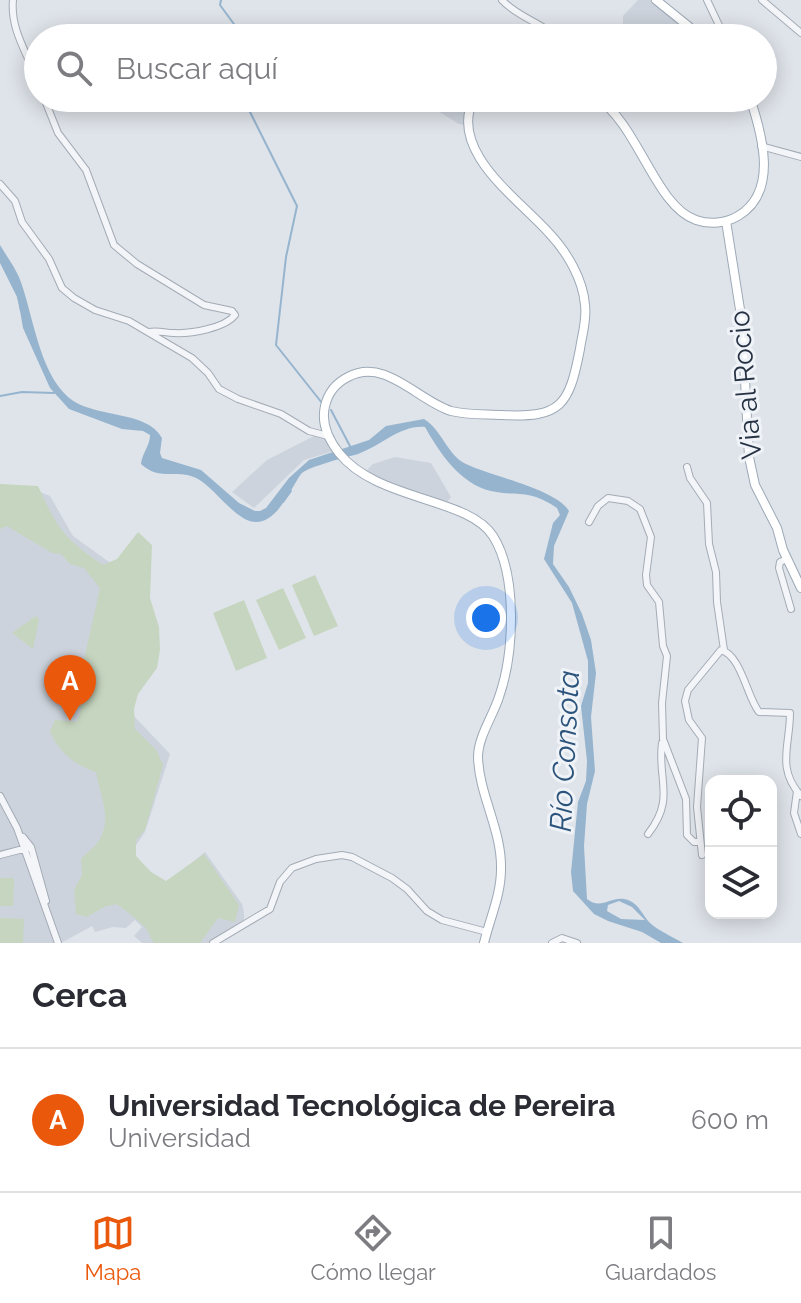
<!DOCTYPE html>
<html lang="es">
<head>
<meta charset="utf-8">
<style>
	body { margin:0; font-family:Raleway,sans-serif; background:#f2f2f3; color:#2b2b33 }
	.controls { position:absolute; right:24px; bottom:24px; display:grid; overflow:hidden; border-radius:16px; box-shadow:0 4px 20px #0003 }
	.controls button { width:72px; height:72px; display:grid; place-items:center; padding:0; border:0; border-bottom:2px solid #e1e1e2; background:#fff; color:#2b2b33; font:40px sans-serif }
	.you { position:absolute; left:486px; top:618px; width:28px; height:28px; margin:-20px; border:6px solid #fff; border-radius:50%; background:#1a73e8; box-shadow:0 0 0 12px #1a73e833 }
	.badge { display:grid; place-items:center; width:52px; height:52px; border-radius:50%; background:#ea580c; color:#fff; font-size:26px; font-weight:700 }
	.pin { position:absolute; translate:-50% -66px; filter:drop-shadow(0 2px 4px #0008) }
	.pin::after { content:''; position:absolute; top:42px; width:28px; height:24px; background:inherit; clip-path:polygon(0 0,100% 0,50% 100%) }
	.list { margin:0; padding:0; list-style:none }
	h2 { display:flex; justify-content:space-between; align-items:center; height:104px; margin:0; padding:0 32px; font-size:34px }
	h2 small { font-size:26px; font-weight:400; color:#7c7c81 }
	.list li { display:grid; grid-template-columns:52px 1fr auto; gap:24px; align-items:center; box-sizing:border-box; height:144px; padding:0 32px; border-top:2px solid #e1e1e2 }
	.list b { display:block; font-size:30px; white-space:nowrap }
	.list p { margin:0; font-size:26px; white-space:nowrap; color:#7c7c81 }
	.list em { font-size:26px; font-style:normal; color:#7c7c81 }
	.icon { flex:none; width:44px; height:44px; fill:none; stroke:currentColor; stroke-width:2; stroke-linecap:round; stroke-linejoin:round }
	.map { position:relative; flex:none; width:801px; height:943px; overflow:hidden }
	.search { position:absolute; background:#fff; box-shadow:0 4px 20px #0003; left:24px; right:24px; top:24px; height:88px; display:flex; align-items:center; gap:20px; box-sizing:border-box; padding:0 28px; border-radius:44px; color:#7c7c81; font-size:30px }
	.sheet { height:248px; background:#fff }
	nav { display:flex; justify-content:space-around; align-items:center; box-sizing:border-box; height:112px; border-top:2px solid #e1e1e2; background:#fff; font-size:22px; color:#7c7c81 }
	nav a { display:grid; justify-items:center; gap:4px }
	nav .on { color:#ea580c }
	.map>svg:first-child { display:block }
	.built { fill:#cdd3dc }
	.green { fill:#c6d5bf }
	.water { fill:#96b4ce; fill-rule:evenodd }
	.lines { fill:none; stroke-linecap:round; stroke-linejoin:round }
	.stream { stroke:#96b4ce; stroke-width:2 }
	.minor-casing { stroke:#a4abb5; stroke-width:8 }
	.major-casing { stroke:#9da9b7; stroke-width:10 }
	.minor { stroke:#f3f5f8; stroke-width:6 }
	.major { stroke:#fff; stroke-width:8 }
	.labels { text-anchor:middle; stroke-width:6; stroke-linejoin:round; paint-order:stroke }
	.street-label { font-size:28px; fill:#263243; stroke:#eff3f7 }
	.water-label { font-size:30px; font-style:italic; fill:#2c537b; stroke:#eff3f7 }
</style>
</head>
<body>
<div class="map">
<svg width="801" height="943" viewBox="0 0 801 943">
	<rect width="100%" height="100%" fill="#dfe4ea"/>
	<!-- built -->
	<path class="built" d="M638,0H656L703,38H623V16Z
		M435,98H473L465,125L459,124L436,110Z
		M314,436L327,438L334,451L304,460L254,508L232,492L267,460Z
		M395,457L431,463L451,497L445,505L363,474L373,464Z
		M37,491L50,496L73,536L141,585L128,682L132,714L170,754L145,832L130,854L166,885L205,852L242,904L244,913V924L213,943H142L134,936L142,927L135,920L126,928L113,927L95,932L92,926L61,943H0V492Z"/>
	<!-- green -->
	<path class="green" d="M0,484L38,486C58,529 63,538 103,565L117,559L138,532L152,545L150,598L159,627L160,650L157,668L138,694L134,709L135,729L157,751L163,765L145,830L136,840V856L151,872L166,881L204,854L239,905L235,922L218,918L200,943H154C151,940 150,935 148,931C144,924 123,908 116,904L104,907L87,917L76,914L74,890L82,875L81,859C85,854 91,850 95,846C115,823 100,796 96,772C76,766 58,752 50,731L55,720L77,722L81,709L68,698L49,697L65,671L82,669L100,588L84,568L70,564L61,554L52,553L7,526L0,529Z
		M315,575L338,626L314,636L292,585Z
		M283,588L306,638L279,650L256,600Z
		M244,600L267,658L236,671L213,613Z
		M36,616L39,620L33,649L12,633Z
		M0,878H14L13,906H0Z
		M0,918L24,919L23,943H0Z"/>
	<!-- water -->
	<path class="water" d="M0,245C6,255 14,266 19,277C33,312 38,370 68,397C93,419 146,409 162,438L160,453L162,458L201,470L239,503L255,511H260L266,508L289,478L309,460L369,440L386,426L424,419C442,430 448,456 466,464C490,476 556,489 569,511L554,546L553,564L569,587L582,614L591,640L596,673L591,717L595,771L587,804L584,846L587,899C602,911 612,894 628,900C640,905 642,915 650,923C659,931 673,937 683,943H661L642,932L608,921L594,914L573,891L571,872L578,802L586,781L587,761L581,706L588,683V661L572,603L544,559L553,523L560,515L557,508C528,489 521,497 491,491C460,484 439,452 425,427C400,425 381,446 358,454C347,457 307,467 301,474C291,488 278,522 256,522C236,522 215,488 198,479C179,468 160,482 141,464C142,453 150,446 150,435L143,431L122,429L69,409L50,388L23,328L18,299L0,263ZM619,901L632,907L645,920L621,919L607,911L608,905Z"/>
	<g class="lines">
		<!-- stream -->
		<path class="stream" d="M221,0L220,5L242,35L241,38
			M243,98L297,206L286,257L276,345L322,403
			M18,297L21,311
			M0,396L22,392L54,393
			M331,410L351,448
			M479,479L512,486
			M283,502L291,491"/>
		<defs>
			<path id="minor" d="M13,0C10,30 28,54 38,82
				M502,0C518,18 545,23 554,38
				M707,0L725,38
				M762,0L801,33
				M44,98L58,133L86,170L114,245L137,264L204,305L232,311L235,315C225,328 191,334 174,333C165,333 158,330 149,332
				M761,146L801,157
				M0,184L15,201L22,222L49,259L62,288L74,298L95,310L129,321L192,358L208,373L219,389L238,399L281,414L309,431L328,436
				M687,467L690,478L707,503L709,544L716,572L717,602L724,650
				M589,522L598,506L608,498L628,501L640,509L651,537L646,575L647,585L659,602L663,646L667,656L662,703L663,739L686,799L687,835L694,842H700
				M787,559L780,562L779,568L791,609
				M797,791L794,813L801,834
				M0,796L17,828L58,943
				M648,834C676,798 657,780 662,743
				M23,837L31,847L46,901
				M0,855L27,848
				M702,855L697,807L702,738L689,720L685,701L688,690L721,650C741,655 747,697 759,712L790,713C790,746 776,768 801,796
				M213,943L270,909L280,882L292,868L316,859L342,855L352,857L392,878L407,889L427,911L442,920L487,932
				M552,943L562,938L577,943"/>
			<path id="major" d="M656,0L703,38
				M474,98C447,151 519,199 549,233C567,252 583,279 585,305C587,320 582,335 580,349C569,406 561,418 502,415C485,414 467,415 451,411C417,400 385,357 348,377C336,383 328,393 325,406C321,423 328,439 339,453C377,501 468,497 493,536C518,576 514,654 499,697C493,716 478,737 478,757C479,795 502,830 501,869C501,895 490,918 484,943
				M597,98C638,124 655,206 696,220C710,225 726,223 738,216C779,192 762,134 750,98
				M726,221L742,322L749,457L755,485L777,528L783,550L801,588"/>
		</defs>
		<!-- minor casing -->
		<use href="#minor" class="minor-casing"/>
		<!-- major casing -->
		<use href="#major" class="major-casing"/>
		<!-- minor -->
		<use href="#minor" class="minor"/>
		<!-- major -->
		<use href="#major" class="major"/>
	</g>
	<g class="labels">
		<!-- street labels -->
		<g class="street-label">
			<text transform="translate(745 385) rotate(-95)" y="10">Via al Rocio</text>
		</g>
		<!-- water labels -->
		<g class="water-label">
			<text transform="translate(565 751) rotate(-87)" y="10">Río Consota</text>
		</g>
	</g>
</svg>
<div class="controls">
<button><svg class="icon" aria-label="locate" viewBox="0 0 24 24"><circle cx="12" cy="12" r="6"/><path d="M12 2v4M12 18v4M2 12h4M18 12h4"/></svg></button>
<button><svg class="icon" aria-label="layers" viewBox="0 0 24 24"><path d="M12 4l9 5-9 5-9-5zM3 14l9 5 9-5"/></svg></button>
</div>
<div class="you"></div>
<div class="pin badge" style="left:70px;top:721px">A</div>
<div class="search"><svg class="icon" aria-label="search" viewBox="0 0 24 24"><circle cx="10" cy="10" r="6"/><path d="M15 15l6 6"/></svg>Buscar aquí</div>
</div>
<section class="sheet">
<h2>Cerca<small></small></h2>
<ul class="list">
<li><span class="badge">A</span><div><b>Universidad Tecnológica de Pereira</b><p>Universidad</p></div><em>600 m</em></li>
</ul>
</section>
<nav>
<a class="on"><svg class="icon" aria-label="map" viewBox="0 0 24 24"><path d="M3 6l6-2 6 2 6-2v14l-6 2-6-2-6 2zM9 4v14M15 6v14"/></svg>Mapa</a>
<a><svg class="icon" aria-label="directions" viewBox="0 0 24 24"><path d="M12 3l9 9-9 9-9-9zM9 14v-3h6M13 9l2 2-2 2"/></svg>Cómo llegar</a>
<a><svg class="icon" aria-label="saved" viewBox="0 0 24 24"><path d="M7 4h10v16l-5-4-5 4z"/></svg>Guardados</a>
</nav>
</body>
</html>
